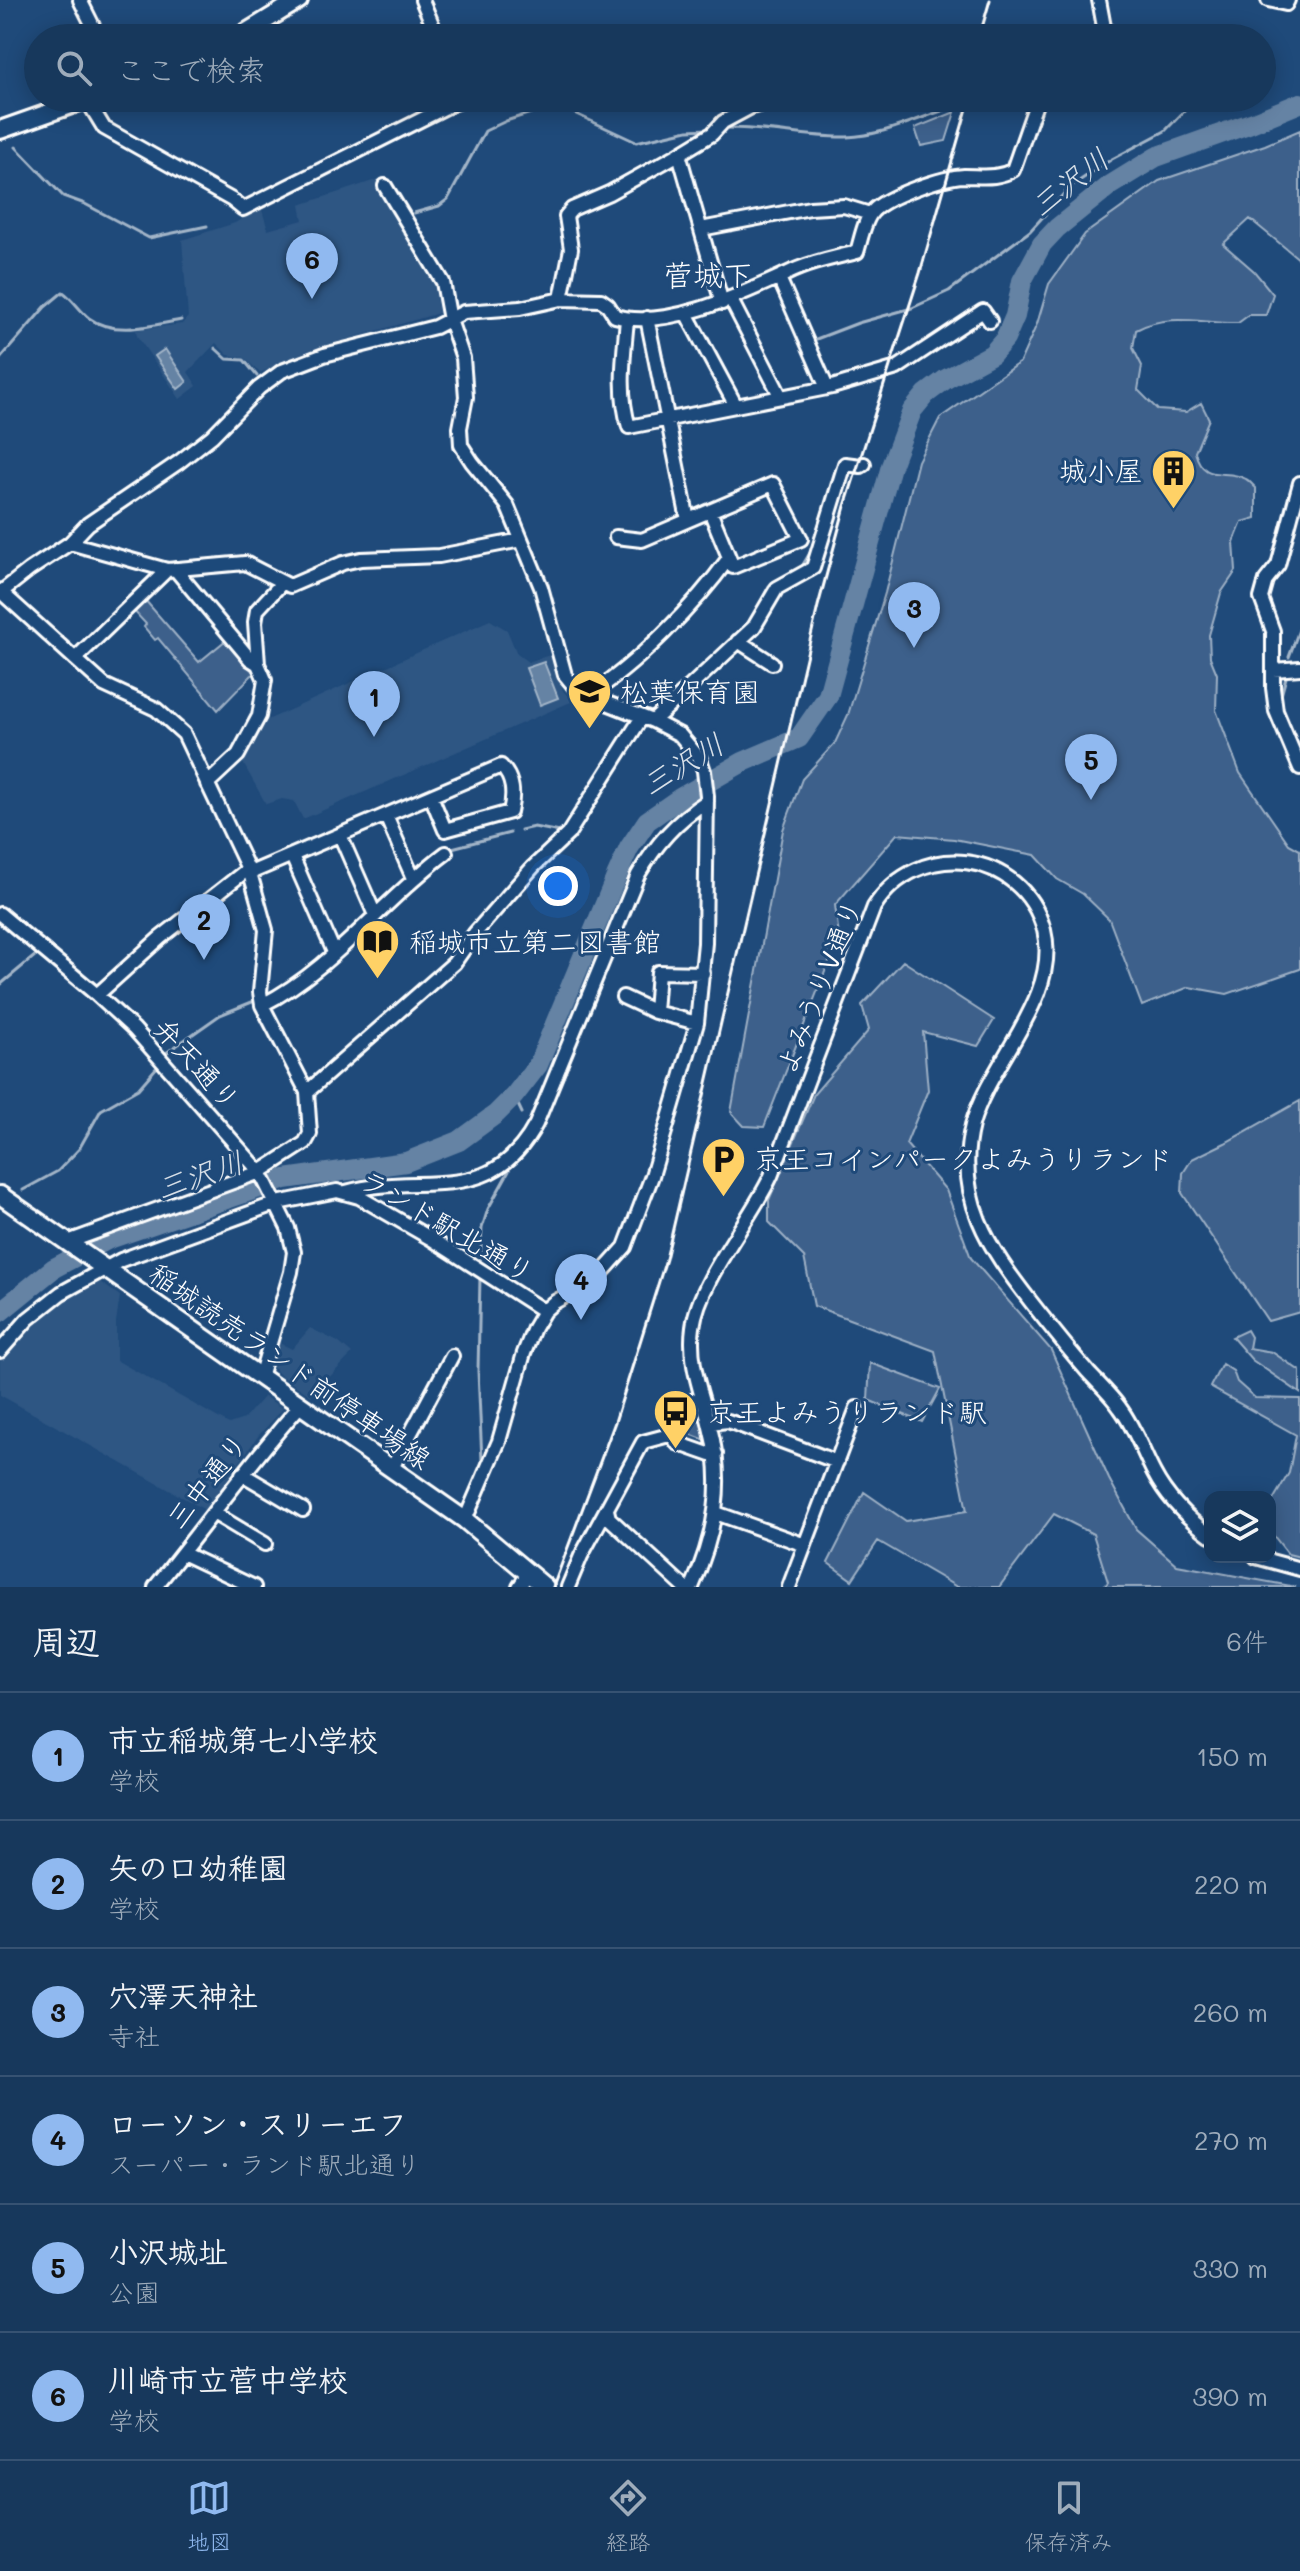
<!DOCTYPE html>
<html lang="ja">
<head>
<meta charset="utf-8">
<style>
	body { margin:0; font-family:Mali,"Klee One",sans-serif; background:#244365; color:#f1f3f6 }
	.controls { position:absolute; right:24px; bottom:24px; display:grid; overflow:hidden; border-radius:16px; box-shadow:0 4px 20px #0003 }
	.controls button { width:72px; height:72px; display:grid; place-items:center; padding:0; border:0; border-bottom:2px solid #365272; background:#17385c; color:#f1f3f6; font:40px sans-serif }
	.you { position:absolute; left:558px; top:886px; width:28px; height:28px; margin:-20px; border:6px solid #fff; border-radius:50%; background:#1a73e8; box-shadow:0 0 0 12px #1a73e833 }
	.badge { display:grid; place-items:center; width:52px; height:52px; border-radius:50%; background:#90b9f0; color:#111; font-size:26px; font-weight:700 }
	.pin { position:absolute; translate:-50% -66px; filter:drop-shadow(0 2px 4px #0008) }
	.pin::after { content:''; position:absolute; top:42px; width:28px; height:24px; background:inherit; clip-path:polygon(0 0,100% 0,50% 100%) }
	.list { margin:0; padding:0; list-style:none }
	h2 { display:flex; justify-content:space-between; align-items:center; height:104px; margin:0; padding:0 32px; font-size:34px }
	h2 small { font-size:26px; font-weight:400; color:#9eacbb }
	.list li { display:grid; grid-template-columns:52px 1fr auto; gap:24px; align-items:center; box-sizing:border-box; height:128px; padding:0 32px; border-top:2px solid #365272 }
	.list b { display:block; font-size:30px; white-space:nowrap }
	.list p { margin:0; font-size:26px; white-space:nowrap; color:#9eacbb }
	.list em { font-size:26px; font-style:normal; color:#9eacbb }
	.icon { flex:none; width:44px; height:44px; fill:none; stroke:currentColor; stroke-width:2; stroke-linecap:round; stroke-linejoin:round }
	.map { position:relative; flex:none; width:1300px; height:1587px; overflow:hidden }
	.search { position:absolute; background:#17385c; box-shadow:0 4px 20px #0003; left:24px; right:24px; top:24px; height:88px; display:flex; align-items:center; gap:20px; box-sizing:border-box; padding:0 28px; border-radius:44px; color:#9eacbb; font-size:30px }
	.sheet { height:872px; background:#17385c }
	nav { display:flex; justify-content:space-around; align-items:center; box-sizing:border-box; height:112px; border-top:2px solid #365272; background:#17385c; font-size:22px; color:#9eacbb }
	nav a { display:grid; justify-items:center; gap:4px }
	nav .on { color:#90b9f0 }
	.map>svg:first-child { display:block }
	.built { fill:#2e5683 }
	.green { fill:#3c618b; stroke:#9eb0c5; stroke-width:2 }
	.water { fill:#6583a4; stroke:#a3b5c8; stroke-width:2 }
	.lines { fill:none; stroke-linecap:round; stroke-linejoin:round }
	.stream { stroke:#a3b5c8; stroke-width:3 }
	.river { stroke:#6583a4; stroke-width:20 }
	.minor-casing { stroke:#fff; stroke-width:18 }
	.major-casing { stroke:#fff; stroke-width:22 }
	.minor { stroke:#1f4a7a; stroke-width:12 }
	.major { stroke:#1f4a7a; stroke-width:16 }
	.rail { stroke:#fff; stroke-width:3 }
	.labels { text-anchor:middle; stroke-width:6; stroke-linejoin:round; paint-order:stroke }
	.poi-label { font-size:28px; fill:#fff; stroke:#1f4a7a; text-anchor:start }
	.street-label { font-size:28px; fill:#fff; stroke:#1f4a7a }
	.water-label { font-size:30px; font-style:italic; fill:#d8e0e8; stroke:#1f4a7a }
	.neighbourhood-label { font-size:30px; fill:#fff; stroke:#1f4a7a }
</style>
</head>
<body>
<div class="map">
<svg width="1300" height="1587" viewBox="0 0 1300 1587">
	<rect width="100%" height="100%" fill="#1f4a7a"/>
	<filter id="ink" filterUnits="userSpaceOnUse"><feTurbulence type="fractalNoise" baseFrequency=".0125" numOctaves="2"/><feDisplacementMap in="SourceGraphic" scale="16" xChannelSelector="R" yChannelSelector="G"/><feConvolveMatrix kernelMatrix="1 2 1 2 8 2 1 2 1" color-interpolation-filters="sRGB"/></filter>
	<g filter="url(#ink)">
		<!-- built -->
		<path class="built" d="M379,179V188L399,214L396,218L434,285L439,313L306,351L260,373L245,358L228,355L216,343L188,372L197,386L180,399L137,336L136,330L182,324L188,317L182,240L235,223L261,207L268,230L303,220L300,205Z
			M490,620L507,630L517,654L528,662L553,654L563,691L573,701L303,819L294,801L282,799L266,804L243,763L263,722Z
			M97,1280L120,1296L116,1322V1360L229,1424L244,1419L264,1396L283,1409L259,1435L205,1510L0,1395V1360L9,1346L53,1307Z
			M310,1328L338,1342L352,1354L311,1396L280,1375L269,1363L275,1341L292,1349Z"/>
		<!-- green -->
		<path class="green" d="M955,112L946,141L921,146L915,128Z
			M1300,130V260L1250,219L1223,244L1254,271L1273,294L1266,315H1249L1238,323C1203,324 1169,312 1136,330L1133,348L1142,366L1138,390L1158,410L1186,412L1201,403L1209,419L1195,452C1204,485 1226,467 1246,479C1250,481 1252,485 1256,488V518L1242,522L1234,542L1236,571L1221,593L1209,635L1210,657L1217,674L1216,710L1240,773L1289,844L1300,850V969L1227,994L1189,987L1142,1006L1109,919L1083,894L1057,879L1035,855L954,839L897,834L835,905L839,936L764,1127L744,1126L731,1112L783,830L802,779L835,743L848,715L885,593L918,461L940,418L1020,362L1037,324L1049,284L1085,234L1159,181L1265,145Z
			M145,600L199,662L226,640L254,673L218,710L158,638L155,640L144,627L146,624L133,610Z
			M903,961L994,1020L978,1046L923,1032L928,1090L906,1144L946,1190L971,1258L1051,1350L1109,1479L1136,1529L1177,1565L1296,1587H1104L1108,1582L1093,1534L1054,1514L999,1587H957L878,1541L852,1580L828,1563L864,1492L906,1521L967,1511L935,1351L814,1306L804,1257L769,1222V1200L814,1094L869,1030L862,1005Z
			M1300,1101V1312L1268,1321L1182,1193L1183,1173L1192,1159L1225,1143Z
			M1247,1330L1251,1337L1249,1348L1272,1352L1300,1371V1393L1252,1360L1232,1337Z
			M870,1363L940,1389L922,1422L868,1400Z
			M1222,1364L1233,1371L1237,1382L1255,1398L1300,1399V1557L1288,1554L1270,1531V1505L1289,1473L1296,1435L1210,1387Z
			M695,1405L705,1436L703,1439L687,1433L682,1423L688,1408Z"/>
		<!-- water -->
		<path class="water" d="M165,349L187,382L178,389L155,356Z
			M544,662L558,698L540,705L526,668Z"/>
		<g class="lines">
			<!-- stream -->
			<path class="stream" d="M1188,98L1224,104L1247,103
				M724,128C765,127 807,138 847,137C886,135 917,118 954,107C976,101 998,106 1020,98
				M16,147L63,196L85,204L149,238L207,226
				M414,213L439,206L448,199L485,131L506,121L543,109L559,106L636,142L688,130L709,129
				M811,341L858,323L912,308L949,291L1030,231L1070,187L1112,159L1165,131L1195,100
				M215,348L227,359L244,360L257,376
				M0,359L45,307L63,292C73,299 79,310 89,318C114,337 154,325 181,320
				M801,568L811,551L833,482
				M753,617L769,586L785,578
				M1289,657L1300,627
				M1288,675H1300
				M1280,699L1287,674
				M1287,721L1300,750
				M521,830L534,827L560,832
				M448,849L510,833
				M385,898L405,880
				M339,942L366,916
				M305,971L325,954
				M0,985L36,955
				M166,1053L220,1015L252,1002
				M514,1096L522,1113
				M23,1190L58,1171L79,1149L101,1110L138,1089L158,1066
				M480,1265L482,1228L488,1209L509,1171
				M480,1276L478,1371L482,1461"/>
			<!-- river -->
			<path class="river" d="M0,1312L54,1268L109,1239L285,1179L406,1162L459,1141L496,1114L514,1096L538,1065L616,877L629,848L647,821L680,798L743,762L799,738L828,696L891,466L912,411L926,394L946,379L992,354L1005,339L1015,316L1022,281L1042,244L1057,228L1109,186L1156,157L1251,123L1300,103"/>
			<defs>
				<path id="minor" d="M80,0L99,38
					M422,0L438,38
					M1099,0L1106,38
					M1268,0L1286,4L1288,0
					M87,100L104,128L232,200L243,209L452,104L469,98
					M679,154L722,303
					M385,186L443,282L450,320L463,358L466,397L460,428L461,445L472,462L507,505L541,587L565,675L579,692L653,721L680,735L700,759L704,771L707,796L705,943L697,1023L652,1176L625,1247L598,1277L553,1303L544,1311L534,1328L524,1353L499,1441L465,1520
					M701,229L810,208L844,206L870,214
					M779,278L827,388
					M561,299L571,249L566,216L572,209L609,193L679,154L712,134L723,122L751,107L782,98
					M731,300L781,397
					M686,313L736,406
					M647,318L688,520
					M627,319C624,356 618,391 629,427L832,387L897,368L983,311L990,321
					M1300,483L1278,565L1266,580L1261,598L1273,631V688L1276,711L1300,768
					M616,537L642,540L773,484L801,539L733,567L710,511
					M70,543L167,570L245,563L290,586L343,563L361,559L439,556L521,540
					M175,569L250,659L258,664
					M0,591L104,685L156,709L184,734L250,873L266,930L260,992L262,1005L307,1092L310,1134L305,1143L260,1172L68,1242
					M0,593L29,570L70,543L88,524L179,462L212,436L259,388L282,371L324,355L435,327L464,312L520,308L561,299L601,300L608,305L615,316C666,330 740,295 786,274C808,263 833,258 857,252C861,240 864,220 873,211C887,196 943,177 964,176C982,176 997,179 1013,170L1038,98
					M738,641L772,663
					M75,659L167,570
					M1274,670L1300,668
					M587,696C635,667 696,604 729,558
					M653,721L754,627L777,588L813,568L845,464L861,466L864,464
					M207,784L238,755L259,716L265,680L258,664L255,622L257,610L282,583
					M386,816L413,878
					M340,835L375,915
					M292,856L334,952
					M250,873L501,766C514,779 514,795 510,812L445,830L431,796
					M0,914L97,995L134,1029L260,1172L288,1228L294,1252L291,1272L260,1377
					M97,995L160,938L248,869
					M623,997L655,1012L697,1023
					M262,1005C332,970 383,900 446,853
					M655,1012L658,972L703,973
					M307,1092L454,963L475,933L533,867L568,834L642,717
					M346,1192C421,1171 491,1209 536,1124L638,875C656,844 676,821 707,801
					M0,1351L28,1319L61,1293L121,1260L277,1203L337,1191L359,1197L430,1238L544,1311
					M700,1397L682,1406C677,1418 669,1432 677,1443L711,1455L716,1454
					M709,1423L728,1421L837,1462
					M392,1468L452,1356
					M242,1474L303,1510
					M607,1510L609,1518L684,1587
					M716,1513L805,1545
					M215,1514L265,1544
					M182,1553L254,1587
					M1256,1557L1300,1569
					M155,1587C204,1527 248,1464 300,1406
					M519,1587L529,1572
					M568,1587L581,1556L643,1442L673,1434
					M692,1587C715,1535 725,1484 710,1427C702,1393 688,1363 693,1327C699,1280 750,1221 771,1176L874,907C917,838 1022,849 1044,930C1061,997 989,1062 972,1125C954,1197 989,1248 1031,1302C1049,1325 1068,1349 1088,1372C1099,1384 1111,1395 1120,1408C1135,1428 1143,1452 1154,1473C1167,1498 1187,1518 1210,1535
					M789,1587L857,1408"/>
				<path id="major" d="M237,38L299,0
					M0,130L91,98
					M0,1195L465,1520L545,1587"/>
			</defs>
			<!-- minor casing -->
			<use href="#minor" class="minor-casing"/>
			<!-- major casing -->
			<use href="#major" class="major-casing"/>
			<!-- minor -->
			<use href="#minor" class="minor"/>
			<!-- major -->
			<use href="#major" class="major"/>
			<!-- rail -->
			<path class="rail" d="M979,38L990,0
				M553,1587L615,1422L666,1259L818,606L845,506L920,273L970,98"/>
		</g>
	</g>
	<!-- icons -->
	<defs>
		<symbol id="building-pin" viewBox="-11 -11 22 30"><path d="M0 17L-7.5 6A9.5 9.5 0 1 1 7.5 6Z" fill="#ffd166" stroke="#1f4a7a"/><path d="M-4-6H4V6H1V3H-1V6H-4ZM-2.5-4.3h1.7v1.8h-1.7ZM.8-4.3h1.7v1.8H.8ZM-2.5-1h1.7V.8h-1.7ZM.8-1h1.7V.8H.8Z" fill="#111"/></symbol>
		<symbol id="school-pin" viewBox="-11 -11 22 30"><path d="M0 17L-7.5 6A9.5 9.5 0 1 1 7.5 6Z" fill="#ffd166" stroke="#1f4a7a"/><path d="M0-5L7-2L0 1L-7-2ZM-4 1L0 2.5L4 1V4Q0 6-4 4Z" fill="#111"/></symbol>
		<symbol id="library-pin" viewBox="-11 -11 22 30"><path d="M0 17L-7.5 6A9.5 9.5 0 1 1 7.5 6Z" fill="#ffd166" stroke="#1f4a7a"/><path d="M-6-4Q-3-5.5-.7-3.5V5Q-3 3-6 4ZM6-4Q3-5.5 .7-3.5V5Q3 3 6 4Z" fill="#111"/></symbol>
		<symbol id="parking-pin" viewBox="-11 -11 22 30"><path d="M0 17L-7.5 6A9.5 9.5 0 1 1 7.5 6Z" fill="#ffd166" stroke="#1f4a7a"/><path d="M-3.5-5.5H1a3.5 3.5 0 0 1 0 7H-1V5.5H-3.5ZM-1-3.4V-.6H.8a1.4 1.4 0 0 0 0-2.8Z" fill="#111"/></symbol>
		<symbol id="bus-pin" viewBox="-11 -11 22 30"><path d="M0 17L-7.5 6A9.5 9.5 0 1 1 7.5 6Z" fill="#ffd166" stroke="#1f4a7a"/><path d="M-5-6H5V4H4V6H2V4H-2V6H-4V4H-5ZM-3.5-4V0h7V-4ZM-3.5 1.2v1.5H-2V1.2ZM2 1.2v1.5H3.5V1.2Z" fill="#111"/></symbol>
	</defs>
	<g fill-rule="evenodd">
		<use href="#building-pin" x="1148" y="446" width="51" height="69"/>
		<use href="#school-pin" x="564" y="666" width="51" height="69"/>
		<use href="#library-pin" x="352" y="916" width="51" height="69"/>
		<use href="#parking-pin" x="698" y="1134" width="51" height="69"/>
		<use href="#bus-pin" x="650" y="1386" width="51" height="69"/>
	</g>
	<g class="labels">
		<!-- poi labels -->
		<g class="poi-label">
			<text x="1143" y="481" text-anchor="end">城小屋</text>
			<text x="620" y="702">松葉保育園</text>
			<text x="409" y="952">稲城市立第二図書館</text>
			<text x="754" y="1169">京王コインパークよみうりランド</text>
			<text x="707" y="1422">京王よみうりランド駅</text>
		</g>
		<!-- street labels -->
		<g class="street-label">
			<text transform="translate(819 987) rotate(-68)" y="10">よみうりV通り</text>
			<text transform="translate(197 1064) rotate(48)" y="10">弁天通り</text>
			<text transform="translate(447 1226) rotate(30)" y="10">ランド駅北通り</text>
			<text transform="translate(290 1366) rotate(35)" y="10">稲城読売ランド前停車場線</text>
			<text transform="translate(207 1481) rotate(-52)" y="10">三中通り</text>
		</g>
		<!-- water labels -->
		<g class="water-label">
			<text transform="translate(1070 183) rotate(-38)" y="10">三沢川</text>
			<text transform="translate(683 765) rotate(-31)" y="10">三沢川</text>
			<text transform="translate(200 1176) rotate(-19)" y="10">三沢川</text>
		</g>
		<!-- neighbourhood labels -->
		<g class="neighbourhood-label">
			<text x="708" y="286">菅城下</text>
		</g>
	</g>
</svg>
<div class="controls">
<button><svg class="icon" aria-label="layers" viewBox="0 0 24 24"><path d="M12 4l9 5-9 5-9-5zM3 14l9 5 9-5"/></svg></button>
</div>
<div class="you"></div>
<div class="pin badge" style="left:374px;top:737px">1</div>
<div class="pin badge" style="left:204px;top:960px">2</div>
<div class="pin badge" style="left:914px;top:648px">3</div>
<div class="pin badge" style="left:581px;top:1320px">4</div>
<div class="pin badge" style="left:1091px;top:800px">5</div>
<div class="pin badge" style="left:312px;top:299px">6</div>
<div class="search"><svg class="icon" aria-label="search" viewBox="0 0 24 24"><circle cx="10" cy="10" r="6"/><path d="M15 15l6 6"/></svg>ここで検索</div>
</div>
<section class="sheet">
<h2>周辺<small>6件</small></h2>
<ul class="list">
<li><span class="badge">1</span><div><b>市立稲城第七小学校</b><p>学校</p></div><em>150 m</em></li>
<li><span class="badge">2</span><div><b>矢の口幼稚園</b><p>学校</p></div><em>220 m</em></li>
<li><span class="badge">3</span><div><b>穴澤天神社</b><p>寺社</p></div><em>260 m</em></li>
<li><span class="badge">4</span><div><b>ローソン・スリーエフ</b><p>スーパー · ランド駅北通り</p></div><em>270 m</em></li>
<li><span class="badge">5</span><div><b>小沢城址</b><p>公園</p></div><em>330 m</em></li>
<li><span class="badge">6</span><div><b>川崎市立菅中学校</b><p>学校</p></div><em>390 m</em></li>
</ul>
</section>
<nav>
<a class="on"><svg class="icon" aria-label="map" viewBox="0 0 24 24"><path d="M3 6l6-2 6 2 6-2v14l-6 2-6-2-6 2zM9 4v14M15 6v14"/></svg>地図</a>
<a><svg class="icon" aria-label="directions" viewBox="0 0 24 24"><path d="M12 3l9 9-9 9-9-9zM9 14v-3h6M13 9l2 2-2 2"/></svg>経路</a>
<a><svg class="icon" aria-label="saved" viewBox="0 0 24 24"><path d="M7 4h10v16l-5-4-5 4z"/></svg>保存済み</a>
</nav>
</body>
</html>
